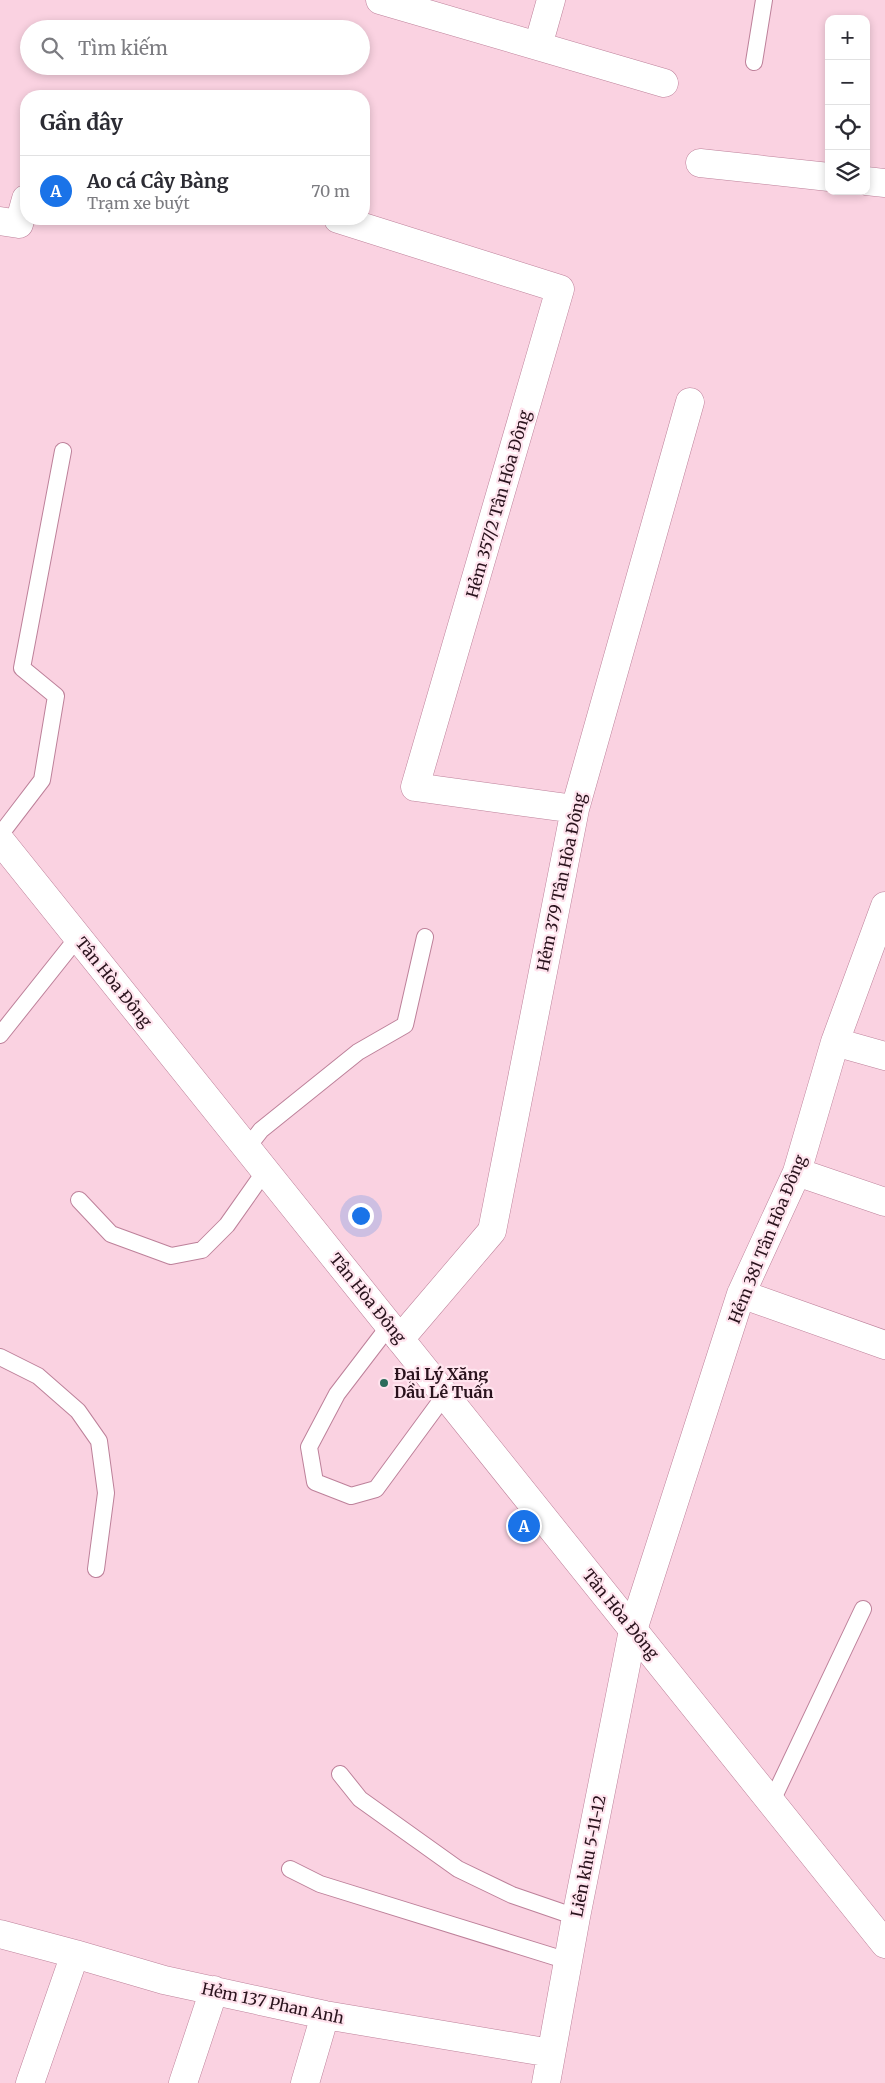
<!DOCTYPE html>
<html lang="vi">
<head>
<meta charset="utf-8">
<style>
	body { margin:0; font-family:Merriweather,serif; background:#f7f7f7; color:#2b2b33 }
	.controls { position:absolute; right:15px; top:15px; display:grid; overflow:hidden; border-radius:10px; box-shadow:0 2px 8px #0003 }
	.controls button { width:45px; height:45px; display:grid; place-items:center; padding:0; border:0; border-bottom:1px solid #e1e1e2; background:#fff; color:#2b2b33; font:25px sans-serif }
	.you { position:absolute; left:360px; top:1215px; width:18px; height:18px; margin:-12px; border:4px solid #fff; border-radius:50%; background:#1a73e8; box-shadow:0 0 0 8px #1a73e833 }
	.badge { display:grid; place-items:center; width:32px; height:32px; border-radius:50%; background:#1a73e8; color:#fff; font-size:16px; font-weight:700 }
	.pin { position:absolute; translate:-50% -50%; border:2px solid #fff; box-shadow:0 1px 5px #0006 }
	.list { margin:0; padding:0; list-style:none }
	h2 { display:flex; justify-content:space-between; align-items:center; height:65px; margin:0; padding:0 20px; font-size:21px }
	h2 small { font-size:16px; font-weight:400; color:#7c7c81 }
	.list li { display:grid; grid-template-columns:32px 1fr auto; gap:15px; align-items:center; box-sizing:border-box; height:70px; padding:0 20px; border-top:1px solid #e1e1e2 }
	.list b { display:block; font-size:19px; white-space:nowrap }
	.list p { margin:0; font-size:16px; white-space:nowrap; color:#7c7c81 }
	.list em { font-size:16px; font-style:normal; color:#7c7c81 }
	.icon { flex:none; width:28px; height:28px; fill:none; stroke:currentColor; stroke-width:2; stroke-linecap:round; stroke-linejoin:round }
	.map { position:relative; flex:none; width:885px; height:2083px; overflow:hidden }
	.search { position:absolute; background:#fff; box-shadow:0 2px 8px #0003; left:20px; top:20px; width:350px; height:55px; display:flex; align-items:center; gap:12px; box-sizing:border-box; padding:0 18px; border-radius:28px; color:#7c7c81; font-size:19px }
	.panel { position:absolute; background:#fff; box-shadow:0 2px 8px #0003; left:20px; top:90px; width:350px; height:135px; border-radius:20px }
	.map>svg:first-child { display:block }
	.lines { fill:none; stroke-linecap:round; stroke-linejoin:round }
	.service-casing { stroke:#bd819a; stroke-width:18 }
	.minor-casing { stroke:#bd819a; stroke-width:29 }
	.tertiary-casing { stroke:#bd819a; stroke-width:29 }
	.service { stroke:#fff; stroke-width:16 }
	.minor { stroke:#fff; stroke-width:28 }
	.tertiary { stroke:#fff; stroke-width:28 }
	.poi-dot { fill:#2b6c5b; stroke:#ffe4ee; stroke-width:2 }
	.labels { text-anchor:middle; stroke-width:4.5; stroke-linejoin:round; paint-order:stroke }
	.street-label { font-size:16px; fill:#2a131d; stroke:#ffe4ee }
	.poi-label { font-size:16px; font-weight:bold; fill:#2a131d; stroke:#ffe4ee; text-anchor:start }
</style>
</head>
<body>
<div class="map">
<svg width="885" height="2083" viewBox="0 0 885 2083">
	<rect width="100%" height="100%" fill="#fad2e1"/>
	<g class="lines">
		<defs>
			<path id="service" d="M754,62L764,0
				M0,835L42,780L56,696L22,668L63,451
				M0,1035L78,937
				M247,1148L261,1130L358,1052L405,1025L425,937
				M79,1200L111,1234L171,1256L202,1250L227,1225L265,1171
				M389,1326L337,1394L309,1447L315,1482L351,1496L376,1489L445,1395
				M0,1357L38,1376L78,1411L99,1441L106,1493L96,1569
				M340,1774L360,1799L458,1869L512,1895L576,1917
				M771,1803L863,1609
				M290,1869L320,1884L568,1961"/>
			<path id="minor" d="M380,0L664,83
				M538,46L551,0
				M700,163L829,177
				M866,181L885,183
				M338,219L560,289L415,787L575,809
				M0,221L19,224L26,199
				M835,1042L885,1056
				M797,1172L885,1202
				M741,1294L885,1345
				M400,1339L492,1231L575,809L690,402
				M0,1934L75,1954L164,1980L325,2015L551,2053
				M30,2083L75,1954
				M183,2083L214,1990
				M305,2083L325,2015
				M546,2083L576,1917L633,1630L741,1294L797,1172L835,1042L885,906"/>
			<path id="tertiary" d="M0,840L885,1944"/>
		</defs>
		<!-- service casing -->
		<use href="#service" class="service-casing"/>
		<!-- minor casing -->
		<use href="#minor" class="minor-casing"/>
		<!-- tertiary casing -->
		<use href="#tertiary" class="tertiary-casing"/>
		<!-- service -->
		<use href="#service" class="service"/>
		<!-- minor -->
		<use href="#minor" class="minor"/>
		<!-- tertiary -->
		<use href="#tertiary" class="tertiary"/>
	</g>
	<!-- markers -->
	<circle class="poi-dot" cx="384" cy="1383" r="5"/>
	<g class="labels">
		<!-- street labels -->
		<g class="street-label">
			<text transform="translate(498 504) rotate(-74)" y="6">Hẻm 357/2 Tân Hòa Đông</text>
			<text transform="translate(561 882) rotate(-78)" y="6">Hẻm 379 Tân Hòa Đông</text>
			<text transform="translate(114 982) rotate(51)" y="6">Tân Hòa Đông</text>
			<text transform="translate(767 1239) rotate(-68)" y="6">Hẻm 381 Tân Hòa Đông</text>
			<text transform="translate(368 1298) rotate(51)" y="6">Tân Hòa Đông</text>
			<text transform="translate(621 1614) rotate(51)" y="6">Tân Hòa Đông</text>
			<text transform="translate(588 1856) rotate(-79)" y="6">Liên khu 5-11-12</text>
			<text transform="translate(273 2003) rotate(12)" y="6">Hẻm 137 Phan Anh</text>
		</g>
		<!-- poi labels -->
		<g class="poi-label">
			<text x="394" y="1380">Đại Lý Xăng<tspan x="394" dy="18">Dầu Lê Tuấn</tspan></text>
		</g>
	</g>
</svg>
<div class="controls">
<button>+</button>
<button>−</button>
<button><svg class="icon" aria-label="locate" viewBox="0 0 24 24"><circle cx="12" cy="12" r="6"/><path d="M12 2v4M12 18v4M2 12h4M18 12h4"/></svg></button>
<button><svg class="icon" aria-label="layers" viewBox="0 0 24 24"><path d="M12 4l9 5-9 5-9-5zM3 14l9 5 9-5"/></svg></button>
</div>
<div class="you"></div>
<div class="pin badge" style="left:524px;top:1526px">A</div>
<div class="search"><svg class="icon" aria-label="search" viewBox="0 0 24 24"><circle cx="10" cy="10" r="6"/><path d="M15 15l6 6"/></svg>Tìm kiếm</div>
<section class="panel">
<h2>Gần đây<small></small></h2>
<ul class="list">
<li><span class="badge">A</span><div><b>Ao cá Cây Bàng</b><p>Trạm xe buýt</p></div><em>70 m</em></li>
</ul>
</section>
</div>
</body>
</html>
